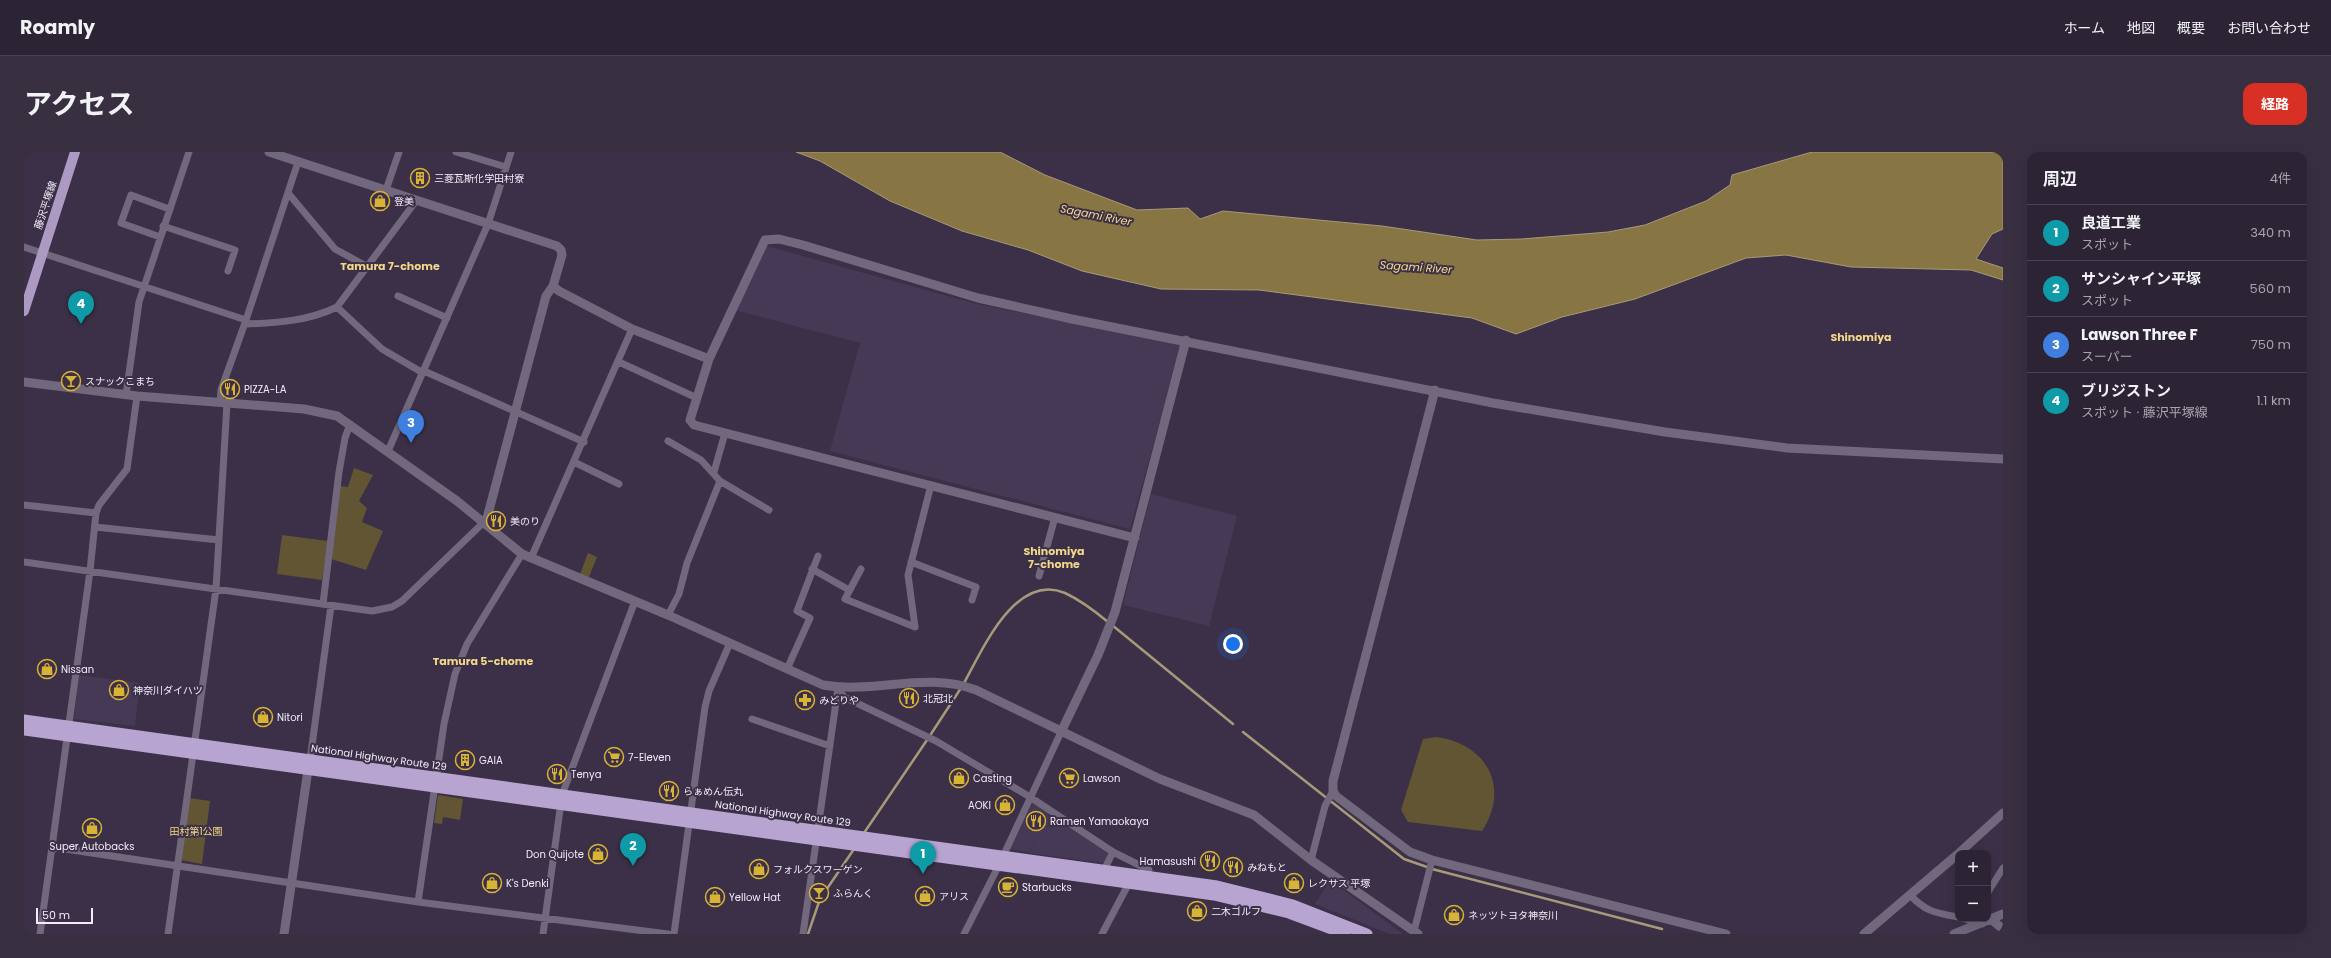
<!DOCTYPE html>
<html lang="ja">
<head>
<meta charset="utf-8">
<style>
	body { margin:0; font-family:Poppins,"Noto Sans JP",sans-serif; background:#383041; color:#f1f3f6 }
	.controls { position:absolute; right:12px; bottom:12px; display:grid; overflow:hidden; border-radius:8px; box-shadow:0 4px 16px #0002 }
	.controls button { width:36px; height:36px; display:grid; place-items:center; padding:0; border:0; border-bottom:1px solid #484150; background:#2c2435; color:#f1f3f6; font:20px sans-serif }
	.scale { position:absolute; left:12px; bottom:10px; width:57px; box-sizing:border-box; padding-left:4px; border:2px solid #f2ecfa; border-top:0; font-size:11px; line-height:14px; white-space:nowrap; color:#f2ecfa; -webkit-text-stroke:3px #3b3047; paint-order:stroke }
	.you { position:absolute; left:1209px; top:492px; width:14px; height:14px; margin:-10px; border:3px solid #fff; border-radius:50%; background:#1a73e8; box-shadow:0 0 0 6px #1a73e833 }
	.badge { display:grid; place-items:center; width:26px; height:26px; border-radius:50%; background:#d93025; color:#fff; font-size:13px; font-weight:700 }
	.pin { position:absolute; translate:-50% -33px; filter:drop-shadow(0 1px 2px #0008) }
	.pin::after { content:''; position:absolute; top:21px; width:14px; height:12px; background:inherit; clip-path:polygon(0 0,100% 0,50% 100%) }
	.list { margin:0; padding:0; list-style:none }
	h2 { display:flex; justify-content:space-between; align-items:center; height:52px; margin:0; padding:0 16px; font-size:17px }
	h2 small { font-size:13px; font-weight:400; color:#a6a4ad }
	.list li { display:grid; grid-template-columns:26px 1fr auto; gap:12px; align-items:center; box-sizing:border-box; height:56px; padding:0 16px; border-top:1px solid #484150 }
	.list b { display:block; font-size:15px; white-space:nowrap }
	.list p { margin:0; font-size:13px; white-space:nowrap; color:#a6a4ad }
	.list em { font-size:13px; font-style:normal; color:#a6a4ad }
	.map { position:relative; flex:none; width:1979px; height:782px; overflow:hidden; border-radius:12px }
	header { display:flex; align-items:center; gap:24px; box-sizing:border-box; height:56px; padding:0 20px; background:#2c2435; border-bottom:1px solid #484150 }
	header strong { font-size:19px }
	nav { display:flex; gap:22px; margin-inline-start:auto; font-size:14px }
	.intro { display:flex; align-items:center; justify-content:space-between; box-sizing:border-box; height:96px; padding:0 24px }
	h1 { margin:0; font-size:28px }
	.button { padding:10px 18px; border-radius:12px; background:#d93025; color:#fff; font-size:14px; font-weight:700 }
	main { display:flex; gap:24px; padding:0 24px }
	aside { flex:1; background:#2c2435; border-radius:12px; box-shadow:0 4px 16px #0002 }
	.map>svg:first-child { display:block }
	.built { fill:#463955 }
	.green { fill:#615533 }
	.water { fill:#877643; stroke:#a7997a }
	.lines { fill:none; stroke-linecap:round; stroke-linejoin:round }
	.stream { stroke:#a7997a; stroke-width:2.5 }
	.minor { stroke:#71687d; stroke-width:7 }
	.tertiary { stroke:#71687d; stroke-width:9 }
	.primary { stroke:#ac9ac3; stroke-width:10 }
	.trunk { stroke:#b8a4d0; stroke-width:11 }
	.labels { text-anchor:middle; stroke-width:4; stroke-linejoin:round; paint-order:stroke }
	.poi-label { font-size:10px; fill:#f2ecfa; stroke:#3b3047; text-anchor:start }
	.street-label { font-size:10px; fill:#f2ecfa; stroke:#3b3047 }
	.park-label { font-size:10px; fill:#f3d889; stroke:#3b3047 }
	.water-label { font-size:11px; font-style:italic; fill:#f5db8c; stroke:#3b3047 }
	.neighbourhood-label { font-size:11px; font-weight:bold; fill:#f1d88b; stroke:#3b3047 }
</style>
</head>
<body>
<header>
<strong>Roamly</strong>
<nav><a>ホーム</a><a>地図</a><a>概要</a><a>お問い合わせ</a></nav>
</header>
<div class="intro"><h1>アクセス</h1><a class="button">経路</a></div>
<main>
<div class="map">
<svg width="1979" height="782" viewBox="0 0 1979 782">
	<rect width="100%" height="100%" fill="#3b3047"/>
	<!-- built -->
	<path class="built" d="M742,94L953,152L1157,193L1106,377L806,299L836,191L711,158Z
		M1127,342L1213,364L1185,474L1099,453Z
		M55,523L116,531L111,574L50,567Z
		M1009,651L1025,660L1024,663L1086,700L1080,711L1005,701L1021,668L1005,700L985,697Z
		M1306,728L1379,782H1366L1291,752Z"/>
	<!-- green -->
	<path class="green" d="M330,316L349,323L335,349L343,356L338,370L359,379L342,418L307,407L315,334L324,335Z
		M258,383L304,389L298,428L253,422Z
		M564,401L573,405L565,425L556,422Z
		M1412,585C1462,591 1487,635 1458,679L1384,670L1377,658L1399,587Z
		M414,643L439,647L436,668L419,665L418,672L410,671Z
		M165,646L186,649L178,712L157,708Z"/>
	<!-- water -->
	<path class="water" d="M772,0H976L1021,23L1113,58L1164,56L1176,67L1199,59L1358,74L1453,88L1498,87L1584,80L1621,73L1682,49L1706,33L1708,23L1788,0H1979V77L1968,82L1952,107L1979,116V128L1947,118L1827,115L1762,103L1722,106L1611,147L1538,165L1492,182L1448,166L1235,138L1137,137L1058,119L1004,98L938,79L866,49L796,9Z"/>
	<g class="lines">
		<!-- stream -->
		<path class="stream" d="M1088,473L1209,572
			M940,531C958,499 991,420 1041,441C1056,448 1072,460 1084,470
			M1219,580L1380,707L1403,715
			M907,582L937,536
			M840,681L903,588
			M1408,717L1638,777
			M784,782L796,747L830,697"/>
		<!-- minor -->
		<path class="minor" d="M432,0L482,15
			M362,38L375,0
			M264,41L311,97L344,115
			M139,74L211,98L204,119
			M136,85L97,71L107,43L145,57
			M0,95L222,168L197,238L196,250
			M374,144L423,166
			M313,155L358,197L399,221
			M222,168L274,10
			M221,172C253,171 284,169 313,155L392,49
			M595,210L673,246
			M400,219L560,290
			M102,243L115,150L165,0
			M364,299L464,72L487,0
			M550,310L595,332
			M690,320L701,281
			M696,329L745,358
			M0,353L72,361
			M71,375L195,388
			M507,406L608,177
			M0,410L348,459L368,455L378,449L460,370
			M887,410L952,435L948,448
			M788,417L825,438
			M837,417L821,447L891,475
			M1015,424L1031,365
			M299,452L315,320L321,286L326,272
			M644,463L655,442L663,411L696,329L677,308L644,289
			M891,475L884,423L907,333
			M763,517L786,466L773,459L794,404
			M814,536L820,545L912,589L1006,645L1089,700L1125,718L1124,724
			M728,567L806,594
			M286,608L307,454
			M28,695L394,750L644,782
			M1287,708L1301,654L1309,639
			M1080,718L1089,700
			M1964,740L1979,716
			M1886,743C1902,760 1912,761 1934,765
			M394,750L420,572L431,522L443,492L498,402
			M1941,767L1958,772
			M1390,779L1408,708
			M16,782L66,419L72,361L75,353L103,317L113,244
			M144,782L192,437L203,251
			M519,782L538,643L611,449
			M650,782L681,555L685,539L706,491
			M779,782L814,536
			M940,782L975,713L1038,578
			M1078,782L1105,731"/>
		<!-- tertiary -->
		<path class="tertiary" d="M245,0L533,94L537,98L538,103L529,134L535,139L608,177L685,207
			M0,230L113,244L280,257L313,264L433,349L498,402L644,463L799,533C850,542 902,519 952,538L1136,627L1230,663L1287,708L1394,782
			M1411,238L1309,629V639L1312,644L1386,700L1408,708L1702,782
			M460,370L463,366L522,144L529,134
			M1111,386L670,273L666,268L685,207L741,88L755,87L779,93L954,146L1048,167L1469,251L1641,280L1763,296L1979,307
			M1038,578L1074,503L1091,460L1162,188
			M1935,701L1979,661
			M1968,768L1979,777
			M260,782L285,611
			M1840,782L1934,702
			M1930,782L1979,762"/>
		<!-- primary -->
		<path class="primary" d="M0,159L51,0"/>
		<!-- trunk -->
		<path class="trunk" d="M0,568L1193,734L1269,753L1343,782
			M0,578L1190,743L1265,761L1321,782"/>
	</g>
	<!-- icons -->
	<defs>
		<symbol id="building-ring" viewBox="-11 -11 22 22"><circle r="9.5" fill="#3b3047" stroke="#d9b334" stroke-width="1.5"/><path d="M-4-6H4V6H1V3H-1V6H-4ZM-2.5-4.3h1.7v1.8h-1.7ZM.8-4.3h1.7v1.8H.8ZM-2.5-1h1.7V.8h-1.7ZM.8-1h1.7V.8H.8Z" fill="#d9b334"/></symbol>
		<symbol id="shop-ring" viewBox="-11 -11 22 22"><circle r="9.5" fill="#3b3047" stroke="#d9b334" stroke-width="1.5"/><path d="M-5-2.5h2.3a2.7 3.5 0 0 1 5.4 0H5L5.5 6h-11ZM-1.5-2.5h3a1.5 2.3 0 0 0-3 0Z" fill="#d9b334"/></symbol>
		<symbol id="bar-ring" viewBox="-11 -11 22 22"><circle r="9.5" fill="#3b3047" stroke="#d9b334" stroke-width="1.5"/><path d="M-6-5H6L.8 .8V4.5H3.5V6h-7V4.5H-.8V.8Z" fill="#d9b334"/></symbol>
		<symbol id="restaurant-ring" viewBox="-11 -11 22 22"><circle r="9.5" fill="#3b3047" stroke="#d9b334" stroke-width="1.5"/><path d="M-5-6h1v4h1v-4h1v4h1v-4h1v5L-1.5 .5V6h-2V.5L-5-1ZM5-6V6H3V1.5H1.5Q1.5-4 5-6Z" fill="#d9b334"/></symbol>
		<symbol id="pharmacy-ring" viewBox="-11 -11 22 22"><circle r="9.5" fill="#3b3047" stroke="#d9b334" stroke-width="1.5"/><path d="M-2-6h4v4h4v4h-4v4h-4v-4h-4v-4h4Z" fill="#d9b334"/></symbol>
		<symbol id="supermarket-ring" viewBox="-11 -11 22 22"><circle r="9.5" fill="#3b3047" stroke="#d9b334" stroke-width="1.5"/><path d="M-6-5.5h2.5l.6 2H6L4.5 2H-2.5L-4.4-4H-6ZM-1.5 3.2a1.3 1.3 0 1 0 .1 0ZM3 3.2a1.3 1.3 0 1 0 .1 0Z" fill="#d9b334"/></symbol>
		<symbol id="cafe-ring" viewBox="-11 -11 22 22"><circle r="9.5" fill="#3b3047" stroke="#d9b334" stroke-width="1.5"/><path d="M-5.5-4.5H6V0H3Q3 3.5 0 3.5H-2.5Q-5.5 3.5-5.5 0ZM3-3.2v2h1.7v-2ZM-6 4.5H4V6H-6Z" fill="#d9b334"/></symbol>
	</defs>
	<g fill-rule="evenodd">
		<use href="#building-ring" x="385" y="15" width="22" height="22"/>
		<use href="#shop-ring" x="345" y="38" width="22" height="22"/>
		<use href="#bar-ring" x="36" y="218" width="22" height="22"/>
		<use href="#restaurant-ring" x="195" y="226" width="22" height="22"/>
		<use href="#restaurant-ring" x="461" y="358" width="22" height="22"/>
		<use href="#shop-ring" x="12" y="506" width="22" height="22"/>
		<use href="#shop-ring" x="84" y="527" width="22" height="22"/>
		<use href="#restaurant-ring" x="874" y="535" width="22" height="22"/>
		<use href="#pharmacy-ring" x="770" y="537" width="22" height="22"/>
		<use href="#shop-ring" x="228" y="554" width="22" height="22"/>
		<use href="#supermarket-ring" x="579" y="594" width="22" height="22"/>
		<use href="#building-ring" x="430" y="597" width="22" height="22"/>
		<use href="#restaurant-ring" x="522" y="611" width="22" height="22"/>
		<use href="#shop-ring" x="924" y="615" width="22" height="22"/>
		<use href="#supermarket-ring" x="1034" y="615" width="22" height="22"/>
		<use href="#restaurant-ring" x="634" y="628" width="22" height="22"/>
		<use href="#shop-ring" x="970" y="642" width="22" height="22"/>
		<use href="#restaurant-ring" x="1001" y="658" width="22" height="22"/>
		<use href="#shop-ring" x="57" y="665" width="22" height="22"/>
		<use href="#shop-ring" x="563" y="691" width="22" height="22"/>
		<use href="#restaurant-ring" x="1175" y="698" width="22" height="22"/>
		<use href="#restaurant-ring" x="1198" y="704" width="22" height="22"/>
		<use href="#shop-ring" x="724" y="706" width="22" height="22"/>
		<use href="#shop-ring" x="457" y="720" width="22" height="22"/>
		<use href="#shop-ring" x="1259" y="720" width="22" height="22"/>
		<use href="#cafe-ring" x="973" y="724" width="22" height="22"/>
		<use href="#bar-ring" x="784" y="730" width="22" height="22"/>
		<use href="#shop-ring" x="890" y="733" width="22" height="22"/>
		<use href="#shop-ring" x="680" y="734" width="22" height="22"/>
		<use href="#shop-ring" x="1162" y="748" width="22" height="22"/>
		<use href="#shop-ring" x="1419" y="752" width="22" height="22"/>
	</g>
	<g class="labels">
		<!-- poi labels -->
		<g class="poi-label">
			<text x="410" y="30">三菱瓦斯化学田村寮</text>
			<text x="370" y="53">登美</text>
			<text x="61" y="233">スナックこまち</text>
			<text x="220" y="241">PIZZA-LA</text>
			<text x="486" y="373">美のり</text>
			<text x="37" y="521">Nissan</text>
			<text x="109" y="542">神奈川ダイハツ</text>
			<text x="899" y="550">北冠北</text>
			<text x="795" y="552">みどりや</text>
			<text x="253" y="569">Nitori</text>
			<text x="604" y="609">7-Eleven</text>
			<text x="455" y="612">GAIA</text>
			<text x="547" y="626">Tenya</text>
			<text x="949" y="630">Casting</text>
			<text x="1059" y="630">Lawson</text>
			<text x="659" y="643">らぁめん伝丸</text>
			<text x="967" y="657" text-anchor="end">AOKI</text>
			<text x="1026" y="673">Ramen Yamaokaya</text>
			<text x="68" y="698" text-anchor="middle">Super Autobacks</text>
			<text x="560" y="706" text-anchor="end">Don Quijote</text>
			<text x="1172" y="713" text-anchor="end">Hamasushi</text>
			<text x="1223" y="719">みねもと</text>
			<text x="749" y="721">フォルクスワーゲン</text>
			<text x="482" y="735">K's Denki</text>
			<text x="1284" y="735">レクサス 平塚</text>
			<text x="998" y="739">Starbucks</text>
			<text x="809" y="745">ふらんく</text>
			<text x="915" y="748">アリス</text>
			<text x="705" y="749">Yellow Hat</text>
			<text x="1187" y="763">二木ゴルフ</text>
			<text x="1444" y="767">ネッツトヨタ神奈川</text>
		</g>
		<!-- street labels -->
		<g class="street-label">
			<text transform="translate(21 53) rotate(-72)" y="4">藤沢平塚線</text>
			<text transform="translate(355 605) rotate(8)" y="4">National Highway Route 129</text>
			<text transform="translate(759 661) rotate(8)" y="4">National Highway Route 129</text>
		</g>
		<!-- park labels -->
		<g class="park-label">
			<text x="172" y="683">田村第1公園</text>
		</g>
		<!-- water labels -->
		<g class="water-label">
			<text transform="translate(1072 63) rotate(11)" y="4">Sagami River</text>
			<text transform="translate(1392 115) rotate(4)" y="4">Sagami River</text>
		</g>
		<!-- neighbourhood labels -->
		<g class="neighbourhood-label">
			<text x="366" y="118">Tamura 7-chome</text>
			<text x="1837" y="189">Shinomiya</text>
			<text x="1030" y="403">Shinomiya<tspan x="1030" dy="13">7-chome</tspan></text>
			<text x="459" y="513">Tamura 5-chome</text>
		</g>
	</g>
</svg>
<div class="controls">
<button>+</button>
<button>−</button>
</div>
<div class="scale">50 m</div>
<div class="you"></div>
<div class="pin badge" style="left:899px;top:722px;background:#0f9aa8">1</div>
<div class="pin badge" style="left:609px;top:714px;background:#0f9aa8">2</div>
<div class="pin badge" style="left:387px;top:291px;background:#3f7fe0">3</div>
<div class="pin badge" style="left:57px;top:172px;background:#0f9aa8">4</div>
</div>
<aside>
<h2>周辺<small>4件</small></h2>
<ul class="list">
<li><span class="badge" style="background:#0f9aa8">1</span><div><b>良道工業</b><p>スポット</p></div><em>340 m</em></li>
<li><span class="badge" style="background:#0f9aa8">2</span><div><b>サンシャイン平塚</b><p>スポット</p></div><em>560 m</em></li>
<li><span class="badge" style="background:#3f7fe0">3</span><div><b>Lawson Three F</b><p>スーパー</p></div><em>750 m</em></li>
<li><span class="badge" style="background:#0f9aa8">4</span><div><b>ブリジストン</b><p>スポット · 藤沢平塚線</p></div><em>1.1 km</em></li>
</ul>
</aside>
</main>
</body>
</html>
